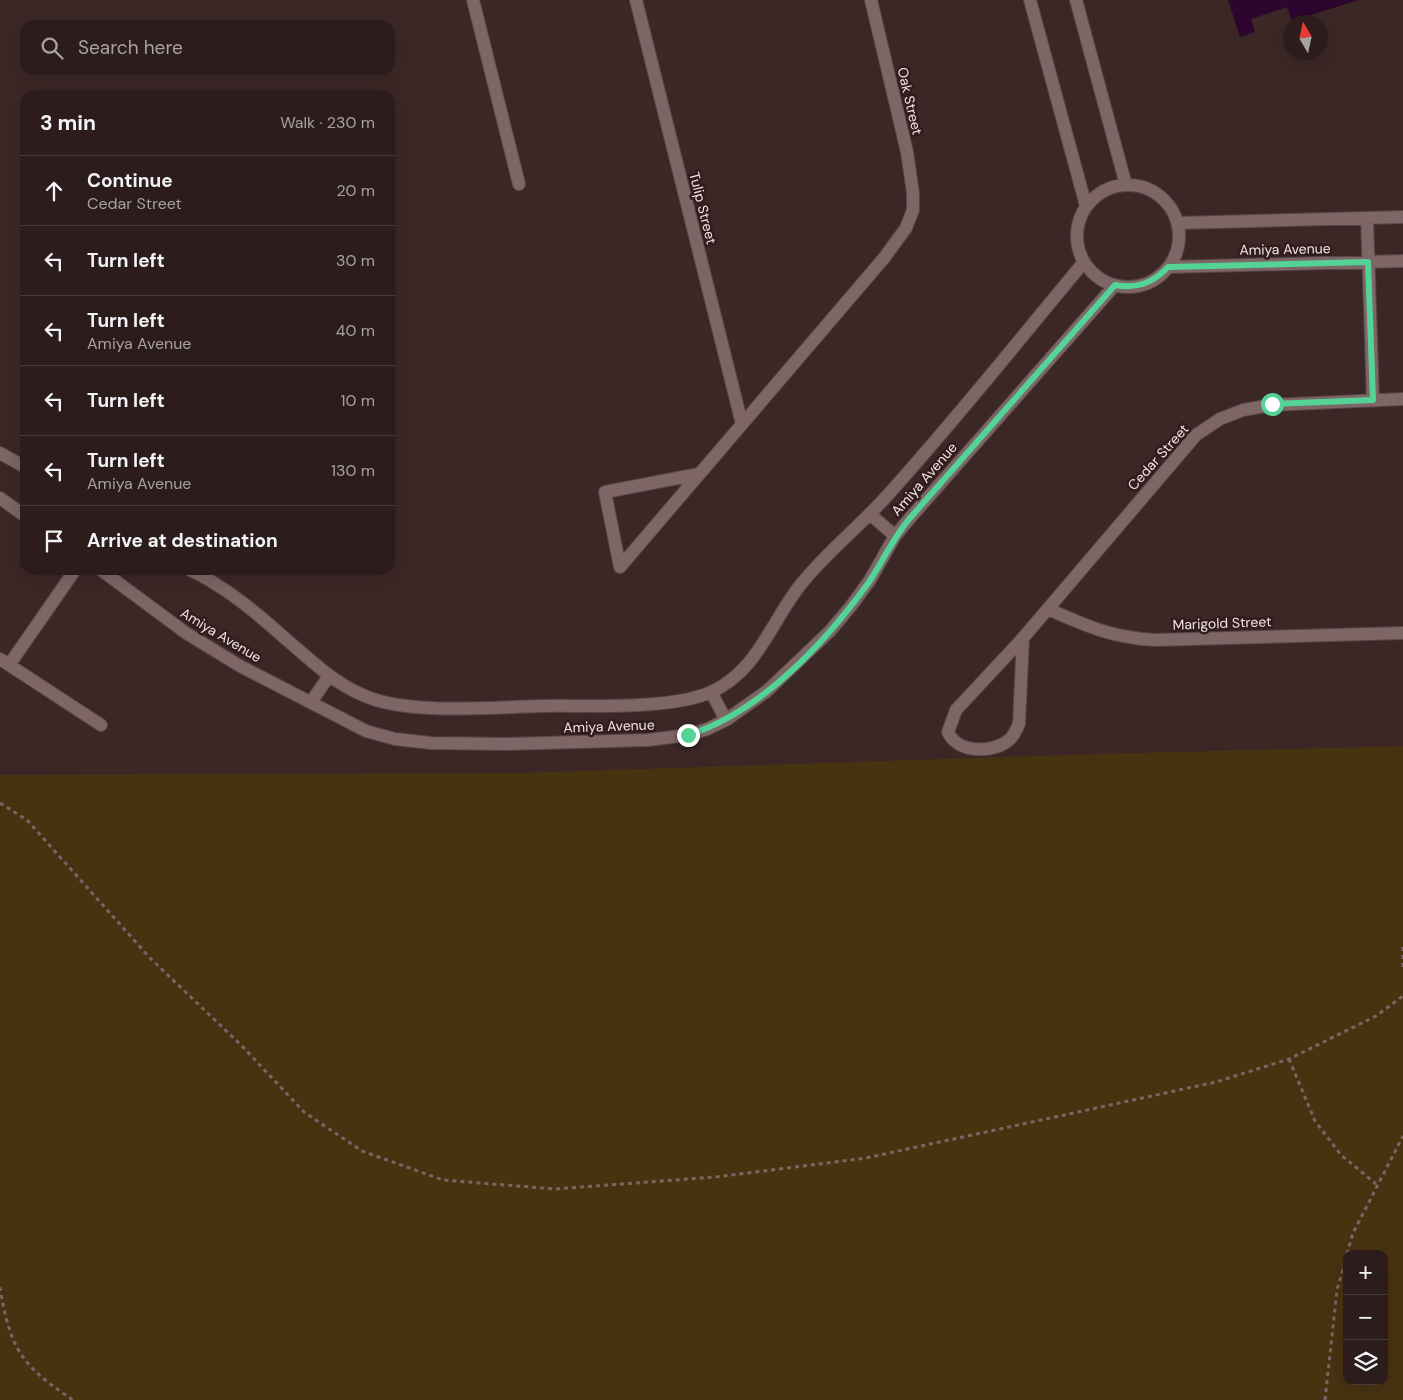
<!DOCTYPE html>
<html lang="en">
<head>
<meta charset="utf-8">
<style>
	body { margin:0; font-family:"DM Sans",sans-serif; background:#342625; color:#f1f3f6 }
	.controls { position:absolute; right:15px; bottom:15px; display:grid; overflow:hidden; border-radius:10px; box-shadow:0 5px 20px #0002 }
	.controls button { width:45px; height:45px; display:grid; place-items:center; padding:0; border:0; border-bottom:1px solid #483b3b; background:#2c1d1c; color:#f1f3f6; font:25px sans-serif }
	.compass { position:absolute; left:1283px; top:15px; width:45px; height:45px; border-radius:50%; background:#2c1d1c; box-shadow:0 5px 20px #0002; rotate:351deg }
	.stop { position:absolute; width:15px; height:15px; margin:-11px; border:4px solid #54d396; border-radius:50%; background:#fff }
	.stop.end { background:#54d396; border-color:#fff; box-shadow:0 1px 5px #0008 }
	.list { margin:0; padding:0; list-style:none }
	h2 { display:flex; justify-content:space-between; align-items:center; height:65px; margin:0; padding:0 20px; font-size:21px }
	h2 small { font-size:16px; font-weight:400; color:#a6a2a3 }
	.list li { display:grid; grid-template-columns:32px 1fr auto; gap:15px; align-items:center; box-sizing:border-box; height:70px; padding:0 20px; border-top:1px solid #483b3b }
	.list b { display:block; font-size:19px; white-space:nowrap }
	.list p { margin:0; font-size:16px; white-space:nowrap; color:#a6a2a3 }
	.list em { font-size:16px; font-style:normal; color:#a6a2a3 }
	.icon { flex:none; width:28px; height:28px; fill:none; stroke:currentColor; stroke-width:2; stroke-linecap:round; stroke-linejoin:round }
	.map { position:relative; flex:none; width:1403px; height:1400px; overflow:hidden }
	.search { position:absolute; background:#2c1d1c; box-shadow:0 5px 20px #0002; left:20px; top:20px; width:375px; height:55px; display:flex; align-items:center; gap:12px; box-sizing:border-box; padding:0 18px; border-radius:15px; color:#a6a2a3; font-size:19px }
	.panel { position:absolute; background:#2c1d1c; box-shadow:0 5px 20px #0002; left:20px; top:90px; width:375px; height:485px; border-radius:15px }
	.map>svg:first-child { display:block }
	.green { fill:#483311; fill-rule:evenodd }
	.water { fill:#2d052e }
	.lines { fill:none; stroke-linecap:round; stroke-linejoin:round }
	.minor-casing { stroke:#584746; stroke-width:14 }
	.path { stroke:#786665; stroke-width:3; stroke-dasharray:4 4; stroke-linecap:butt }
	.minor { stroke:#7d6665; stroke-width:12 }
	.route { stroke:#54d396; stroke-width:6 }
	.labels { text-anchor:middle; stroke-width:5; stroke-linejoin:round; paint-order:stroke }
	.street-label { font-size:14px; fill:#f3e5e4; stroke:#301d1c }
</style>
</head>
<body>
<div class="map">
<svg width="1403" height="1400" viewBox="0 0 1403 1400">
	<rect width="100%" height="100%" fill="#3b2726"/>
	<!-- green -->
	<path class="green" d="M1403,746V1400H0V775L518,773L1098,754ZM1347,1254H1384V1381H1347Z"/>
	<!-- water -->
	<path class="water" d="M1228,0H1358L1292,21L1287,7L1251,19L1255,32L1240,37Z"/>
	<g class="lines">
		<defs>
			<path id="minor" d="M473,0L519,184
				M636,0L742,424
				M1030,0L1086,206
				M1076,0L1126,185
				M1077 236a51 51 0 1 1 102 0a51 51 0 1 1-102 0Z
				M1367,218L1373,400
				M1178,223L1403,217
				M1169,267L1403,261
				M0,453L25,467
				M0,498L25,516
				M870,514L895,536
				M620,567L884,258L906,228L913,210V193L907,152L871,0
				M620,567L605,492L699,474
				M101,570L186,633L240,666L366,731L395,739L431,743L507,744L648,740L688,735L707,729L726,720L767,691L830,631L851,606L870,580L895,536L910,518L1115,285
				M190,570C225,586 258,614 287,640C315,664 340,689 376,700C423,714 492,707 541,706C586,705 672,710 711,692C756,672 770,625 798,588C823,555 857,529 885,498C954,422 1018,341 1084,262
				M1048,609C1087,626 1112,638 1156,640L1403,633
				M1023,638L1019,724C1016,730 1014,736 1009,740C992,754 957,753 948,732L956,710L1023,638L1196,435L1220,419L1243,410L1272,405L1403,399
				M0,659L101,725
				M9,665L75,570
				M711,692L726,720
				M311,702L329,676"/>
		</defs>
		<!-- minor casing -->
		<use href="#minor" class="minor-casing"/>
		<!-- path -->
		<path class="path" d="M0,803L27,820L150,958L242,1046L304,1112L362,1151L443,1180L555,1189L715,1177L866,1158L1216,1082L1289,1059L1376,1016L1403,996
			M1403,947V970
			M1289,1059L1315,1121L1341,1155L1376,1184
			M1347,1254L1353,1233L1403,1136
			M0,1287C3,1307 9,1337 21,1354C33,1373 54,1387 73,1400
			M1325,1400L1337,1290L1347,1255"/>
		<!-- minor -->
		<use href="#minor" class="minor"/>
	</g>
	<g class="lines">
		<!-- route -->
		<path class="route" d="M688,735C761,712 825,643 869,582C883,561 893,538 910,518L1115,285C1137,289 1153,283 1168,267L1368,262L1373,400L1272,404"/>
	</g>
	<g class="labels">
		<!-- street labels -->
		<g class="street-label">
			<text transform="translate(910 101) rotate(77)" y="5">Oak Street</text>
			<text transform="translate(703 208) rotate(76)" y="5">Tulip Street</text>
			<text transform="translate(1285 249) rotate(-1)" y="5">Amiya Avenue</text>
			<text transform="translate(1158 457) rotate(-48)" y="5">Cedar Street</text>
			<text transform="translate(924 479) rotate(-49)" y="5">Amiya Avenue</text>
			<text transform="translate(1222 623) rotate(-2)" y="5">Marigold Street</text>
			<text transform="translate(221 635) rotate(31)" y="5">Amiya Avenue</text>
			<text transform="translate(609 726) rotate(-2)" y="5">Amiya Avenue</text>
		</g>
	</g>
</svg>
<div class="controls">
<button>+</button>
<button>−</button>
<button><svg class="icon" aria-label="layers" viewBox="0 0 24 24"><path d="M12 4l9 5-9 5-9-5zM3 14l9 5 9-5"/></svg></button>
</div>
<svg class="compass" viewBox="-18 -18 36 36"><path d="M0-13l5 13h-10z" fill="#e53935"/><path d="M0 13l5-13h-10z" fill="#a6a2a3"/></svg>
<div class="stop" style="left:1272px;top:404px"></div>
<div class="stop end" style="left:688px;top:735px"></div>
<div class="search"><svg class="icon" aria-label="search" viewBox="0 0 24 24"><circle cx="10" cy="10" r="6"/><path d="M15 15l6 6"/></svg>Search here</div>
<section class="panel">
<h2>3 min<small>Walk · 230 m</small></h2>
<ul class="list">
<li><svg class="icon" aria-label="ahead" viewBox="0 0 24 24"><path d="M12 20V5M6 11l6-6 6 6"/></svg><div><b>Continue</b><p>Cedar Street</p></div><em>20 m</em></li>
<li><svg class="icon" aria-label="left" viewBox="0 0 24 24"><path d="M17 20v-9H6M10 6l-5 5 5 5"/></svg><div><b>Turn left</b></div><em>30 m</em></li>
<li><svg class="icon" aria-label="left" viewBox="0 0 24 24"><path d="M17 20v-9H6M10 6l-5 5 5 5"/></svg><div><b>Turn left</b><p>Amiya Avenue</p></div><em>40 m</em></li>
<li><svg class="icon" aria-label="left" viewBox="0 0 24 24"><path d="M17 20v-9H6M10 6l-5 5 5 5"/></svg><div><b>Turn left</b></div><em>10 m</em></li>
<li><svg class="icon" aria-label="left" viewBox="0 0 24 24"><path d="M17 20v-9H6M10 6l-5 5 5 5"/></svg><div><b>Turn left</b><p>Amiya Avenue</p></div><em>130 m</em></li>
<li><svg class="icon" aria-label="arrive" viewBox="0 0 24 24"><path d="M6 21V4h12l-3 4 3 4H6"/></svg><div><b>Arrive at destination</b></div></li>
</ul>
</section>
</div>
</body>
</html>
